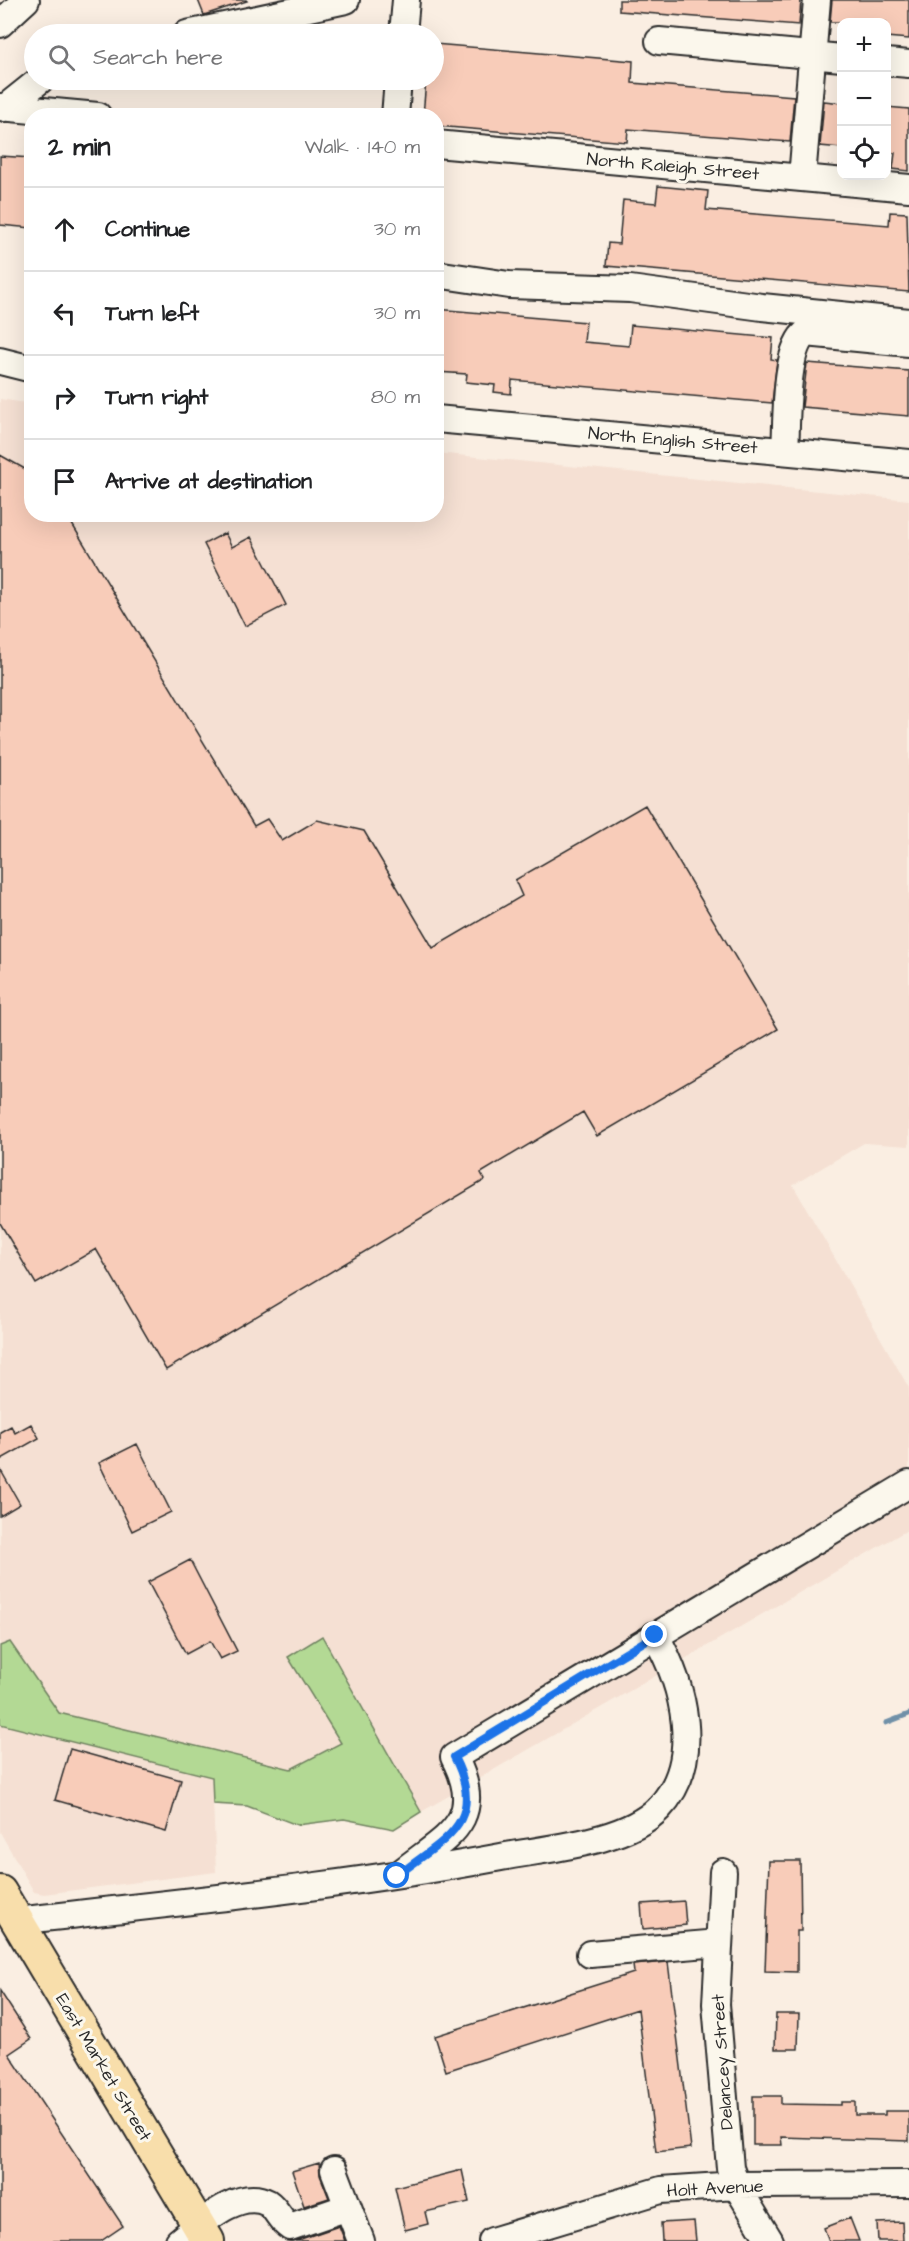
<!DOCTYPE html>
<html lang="en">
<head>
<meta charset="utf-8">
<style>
	body { margin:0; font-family:"Architects Daughter",sans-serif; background:#f2f2f2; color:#202124 }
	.controls { position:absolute; right:18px; top:18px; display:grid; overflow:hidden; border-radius:12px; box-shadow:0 6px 24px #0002 }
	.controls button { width:54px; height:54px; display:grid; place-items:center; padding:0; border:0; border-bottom:2px solid #e0e0e0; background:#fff; color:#202124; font:30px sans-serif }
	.stop { position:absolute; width:18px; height:18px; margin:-14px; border:4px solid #1a73e8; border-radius:50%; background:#fff }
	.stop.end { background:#1a73e8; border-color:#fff; box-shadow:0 2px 6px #0008 }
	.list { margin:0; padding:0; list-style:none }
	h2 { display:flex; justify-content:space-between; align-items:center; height:78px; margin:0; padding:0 24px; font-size:26px }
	h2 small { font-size:20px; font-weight:400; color:#757577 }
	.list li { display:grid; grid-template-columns:39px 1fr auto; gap:18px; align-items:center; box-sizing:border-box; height:84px; padding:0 24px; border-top:2px solid #e0e0e0 }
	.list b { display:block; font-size:22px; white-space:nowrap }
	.list em { font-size:20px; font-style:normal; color:#757577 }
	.icon { flex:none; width:33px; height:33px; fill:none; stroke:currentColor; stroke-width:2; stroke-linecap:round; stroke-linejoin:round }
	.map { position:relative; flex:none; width:909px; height:2241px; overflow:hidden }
	.search { position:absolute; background:#fff; box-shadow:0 6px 24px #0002; left:24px; top:24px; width:420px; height:66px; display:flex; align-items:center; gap:15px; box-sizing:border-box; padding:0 21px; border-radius:33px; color:#757577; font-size:22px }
	.panel { position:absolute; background:#fff; box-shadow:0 6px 24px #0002; left:24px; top:108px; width:420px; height:414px; border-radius:24px }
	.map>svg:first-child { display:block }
	.built { fill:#f5e0d3 }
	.green { fill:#b3d994; stroke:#6f8260; stroke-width:1.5 }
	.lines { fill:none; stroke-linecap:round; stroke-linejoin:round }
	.stream { stroke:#7090a8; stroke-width:5 }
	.building { fill:#f8ccb9; stroke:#2b2b2b; stroke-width:1.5 }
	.minor-casing { stroke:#2b2b2b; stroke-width:30 }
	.major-casing { stroke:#2b2b2b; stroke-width:36 }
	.minor { stroke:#fbf7ec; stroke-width:26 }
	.major { stroke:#f8deab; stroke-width:32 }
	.route { stroke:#1a73e8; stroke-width:8 }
	.labels { text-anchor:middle; stroke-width:6; stroke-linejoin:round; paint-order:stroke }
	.street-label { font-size:18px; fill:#2b2b2b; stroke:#fbf7ec }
</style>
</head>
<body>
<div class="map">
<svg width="909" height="2241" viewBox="0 0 909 2241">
	<rect width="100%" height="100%" fill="#faeee2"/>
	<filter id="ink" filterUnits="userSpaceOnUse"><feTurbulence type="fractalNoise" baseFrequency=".0167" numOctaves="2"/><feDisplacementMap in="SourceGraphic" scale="12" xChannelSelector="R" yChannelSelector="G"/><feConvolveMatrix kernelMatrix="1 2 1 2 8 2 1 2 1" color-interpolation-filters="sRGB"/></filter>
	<g filter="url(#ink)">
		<!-- built -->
		<path class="built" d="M0,399L31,404L32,514H436L437,453L909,500V1146L864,1143L793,1185L909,1388V1529L421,1812L322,1636L288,1657L341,1743L291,1769L59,1713L10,1642L0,1646Z
			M0,1724L212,1777L216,1872L44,1894L34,1892L0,1832Z"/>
		<!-- green -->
		<path class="green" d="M322,1636L421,1812L394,1829L344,1819L297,1825L247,1806L213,1804L212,1777L0,1724V1646L10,1642L59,1713L291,1769L341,1743L288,1657Z"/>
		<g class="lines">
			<!-- stream -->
			<path class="stream" d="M886,1723L909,1714"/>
		</g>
		<!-- building -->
		<path class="building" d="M198,0H246L247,1L204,15Z
			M619,0H801L799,25L619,11Z
			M832,0H909V39L886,37V22H830Z
			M434,44L633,61L632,83L794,96L790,142L628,129L627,142L436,126V116H423L426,80H434Z
			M824,101L842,103V148L820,146Z
			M886,107L909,109V171L893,169L895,153L886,152Z
			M0,156L32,158V228L0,225Z
			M658,186L708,191L706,210L889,225L890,212L907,213L909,292L606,266L608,243L619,244L623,200L656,203Z
			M436,309L586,322L584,342L629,346L631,325L773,338L771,359L777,360L772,403L512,380L511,394L494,392L495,385L466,382L467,374L436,372Z
			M807,363L909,371V416L802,407Z
			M0,455L32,473V514H66L254,826L267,819L282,841L317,820L364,831L433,948L522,896L515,880L645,805L778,1029L597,1136L583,1112L481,1173L485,1180L166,1370L96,1249L36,1284L0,1223Z
			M225,533L232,547L251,537L286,605L245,626L204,544Z
			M31,1424L39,1438L0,1460V1432L11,1426L15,1433Z
			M137,1444L171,1512L132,1531L99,1463Z
			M0,1469L20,1504L0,1516Z
			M190,1560L237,1651L220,1659L210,1641L186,1654L148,1582Z
			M70,1749L181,1780L166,1832L55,1800Z
			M769,1861H800L801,1931H797V1972L765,1971Z
			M684,1901L686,1925L643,1929L641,1904Z
			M668,1962L691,2148L656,2152L638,2009L446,2071L435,2036L634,1973L633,1965Z
			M0,1991L31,2039L9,2054L123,2226L101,2241H0Z
			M776,2014H799L798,2049H775Z
			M753,2096H781V2104L841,2105V2102H855V2115H885V2111H909V2141L781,2137L782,2145H753Z
			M319,2163L320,2175L329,2198L304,2206L292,2171Z
			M462,2170L469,2202L425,2212L428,2224L405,2230L395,2187Z
			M850,2218L859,2241H829L824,2228Z
			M694,2221L696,2241H662L661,2223Z
			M902,2222L903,2241H878L877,2223Z
			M339,2226L345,2241H295Z"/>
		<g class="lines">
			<defs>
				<path id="minor" d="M0,24L26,0
					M187,34L346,0
					M403,34L406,0
					M659,41L842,58
					M886,62L909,64
					M0,107L98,116
					M5,108L40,80
					M395,116L398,80
					M436,144L909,188
					M802,178L817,0
					M436,274L509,285L630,289L762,307L909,322
					M0,361L32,369
					M436,419L909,463
					M785,451C787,424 784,348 806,333L909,343
					M402,1872C445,1837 488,1822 454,1757L909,1484
					M723,1872L716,2004L730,2168L736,2185L770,2241
					M17,1921C179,1902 341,1887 501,1857C548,1848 625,1843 659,1808C704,1761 684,1685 655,1635
					M590,1954L719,1943
					M334,2170L361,2241
					M179,2241C201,2224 239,2187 268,2203C277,2209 280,2221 290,2227L348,2207
					M492,2241L661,2190L736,2185L909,2184"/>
				<path id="major" d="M0,1892L208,2241"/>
			</defs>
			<!-- minor casing -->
			<use href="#minor" class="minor-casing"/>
			<!-- major casing -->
			<use href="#major" class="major-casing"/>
			<!-- minor -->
			<use href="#minor" class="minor"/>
			<!-- major -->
			<use href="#major" class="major"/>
		</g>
	</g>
	<g class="lines" filter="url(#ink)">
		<!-- route -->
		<path class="route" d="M397,1876C441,1840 489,1824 454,1757L655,1635"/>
	</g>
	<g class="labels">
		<!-- street labels -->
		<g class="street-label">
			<text transform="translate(673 166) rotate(5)" y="6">North Raleigh Street</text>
			<text transform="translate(673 440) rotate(5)" y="6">North English Street</text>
			<text transform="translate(722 2062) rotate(-94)" y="6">Delancey Street</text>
			<text transform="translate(104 2067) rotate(59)" y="6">East Market Street</text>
			<text transform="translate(715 2188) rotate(-3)" y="6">Holt Avenue</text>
		</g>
	</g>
</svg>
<div class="controls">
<button>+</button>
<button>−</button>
<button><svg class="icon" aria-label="locate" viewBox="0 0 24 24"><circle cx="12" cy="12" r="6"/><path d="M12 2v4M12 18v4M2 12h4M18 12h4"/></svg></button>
</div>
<div class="stop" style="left:397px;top:1876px"></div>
<div class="stop end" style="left:655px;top:1635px"></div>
<div class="search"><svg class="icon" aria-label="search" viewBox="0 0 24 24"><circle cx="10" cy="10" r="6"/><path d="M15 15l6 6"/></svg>Search here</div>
<section class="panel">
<h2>2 min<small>Walk · 140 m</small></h2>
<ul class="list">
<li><svg class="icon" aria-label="ahead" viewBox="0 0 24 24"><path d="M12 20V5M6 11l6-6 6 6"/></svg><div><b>Continue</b></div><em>30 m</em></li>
<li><svg class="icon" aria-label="left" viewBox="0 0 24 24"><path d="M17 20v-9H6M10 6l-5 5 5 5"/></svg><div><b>Turn left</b></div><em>30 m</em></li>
<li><svg class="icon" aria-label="right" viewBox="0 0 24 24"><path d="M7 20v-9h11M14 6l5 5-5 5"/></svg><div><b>Turn right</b></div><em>80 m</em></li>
<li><svg class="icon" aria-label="arrive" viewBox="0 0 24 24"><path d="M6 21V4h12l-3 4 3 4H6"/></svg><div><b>Arrive at destination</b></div></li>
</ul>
</section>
</div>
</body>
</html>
